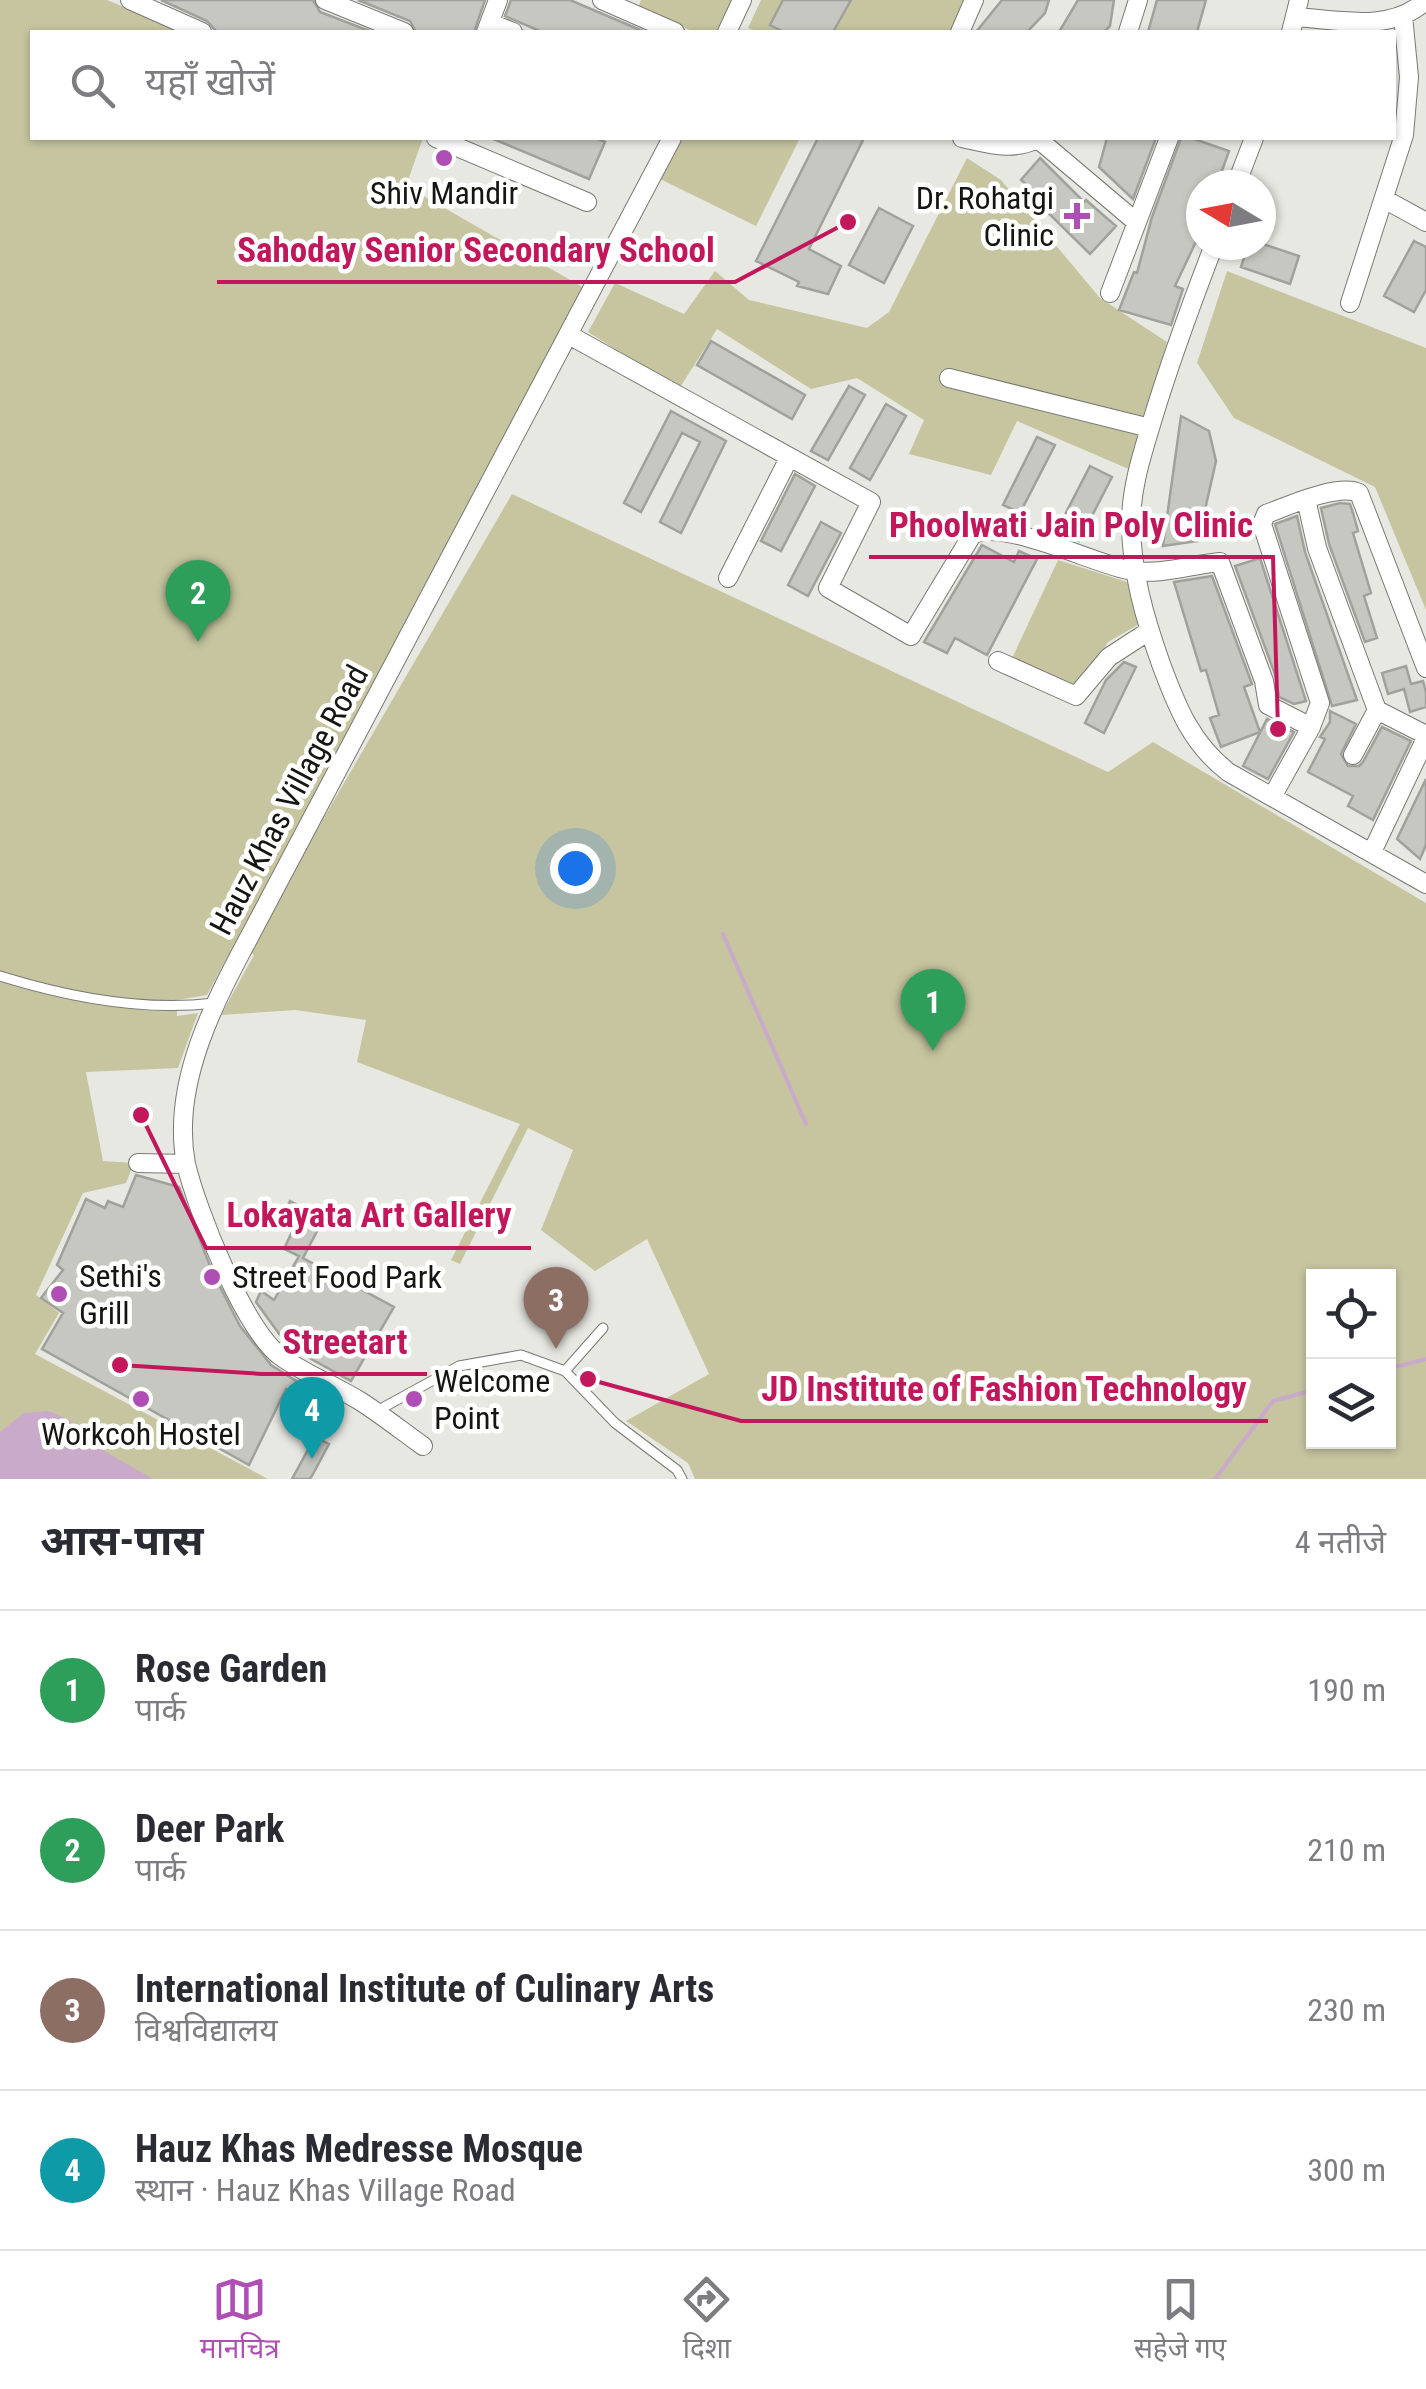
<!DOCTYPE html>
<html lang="hi">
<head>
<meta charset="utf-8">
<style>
	body { margin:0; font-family:"Roboto Condensed","Noto Sans Devanagari",sans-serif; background:#f2f2f3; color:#2b2b33 }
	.controls { position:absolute; right:30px; bottom:30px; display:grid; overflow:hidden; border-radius:0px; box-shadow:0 2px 8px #0004 }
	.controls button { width:90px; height:90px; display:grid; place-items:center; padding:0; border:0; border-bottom:2px solid #e1e1e2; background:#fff; color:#2b2b33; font:50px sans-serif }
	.compass { position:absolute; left:1186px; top:170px; width:90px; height:90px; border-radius:50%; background:#fff; box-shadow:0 2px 8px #0004; rotate:280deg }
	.you { position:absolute; left:575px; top:868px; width:35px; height:35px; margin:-25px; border:8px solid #fff; border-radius:50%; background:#1a73e8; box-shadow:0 0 0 15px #1a73e833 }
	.badge { display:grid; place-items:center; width:65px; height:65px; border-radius:50%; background:#af4eb5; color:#fff; font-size:32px; font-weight:700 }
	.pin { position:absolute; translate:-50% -82px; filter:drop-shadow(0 2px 5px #0008) }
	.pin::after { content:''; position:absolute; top:52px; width:35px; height:30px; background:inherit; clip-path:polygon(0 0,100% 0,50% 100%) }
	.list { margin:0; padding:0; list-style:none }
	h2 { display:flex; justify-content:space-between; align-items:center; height:130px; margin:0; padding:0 40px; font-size:42px }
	h2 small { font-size:32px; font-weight:400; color:#7c7c81 }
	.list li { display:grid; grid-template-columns:65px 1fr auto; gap:30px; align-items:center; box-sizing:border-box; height:160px; padding:0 40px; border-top:2px solid #e1e1e2 }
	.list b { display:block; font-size:38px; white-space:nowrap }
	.list p { margin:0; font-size:32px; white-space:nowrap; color:#7c7c81 }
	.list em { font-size:32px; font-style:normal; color:#7c7c81 }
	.icon { flex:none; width:55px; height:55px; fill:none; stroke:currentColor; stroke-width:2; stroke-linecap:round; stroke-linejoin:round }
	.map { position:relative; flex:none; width:1426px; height:1479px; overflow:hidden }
	.search { position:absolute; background:#fff; box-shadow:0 2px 8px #0004; left:30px; right:30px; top:30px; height:110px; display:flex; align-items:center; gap:25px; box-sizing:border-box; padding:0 35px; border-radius:0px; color:#7c7c81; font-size:38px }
	.sheet { height:770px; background:#fff }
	nav { display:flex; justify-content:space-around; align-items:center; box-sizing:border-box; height:140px; border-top:2px solid #e1e1e2; background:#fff; font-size:28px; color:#7c7c81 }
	nav a { display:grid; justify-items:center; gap:5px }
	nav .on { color:#af4eb5 }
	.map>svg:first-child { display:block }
	.green { fill:#c6c5a0; fill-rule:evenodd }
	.water { fill:#c9aaca }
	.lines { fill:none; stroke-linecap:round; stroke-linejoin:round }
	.stream { stroke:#c9aaca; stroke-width:4 }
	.building { fill:#c7c7c2; stroke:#a1a19c; stroke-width:2.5 }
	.lane-casing { stroke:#797974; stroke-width:11 }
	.street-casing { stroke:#797974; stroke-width:20 }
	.lane { stroke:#fff; stroke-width:9 }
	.street { stroke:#fff; stroke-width:18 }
	.poi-dot { fill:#af4eb5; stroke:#fffffe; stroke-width:4 }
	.labels { text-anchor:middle; stroke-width:9; stroke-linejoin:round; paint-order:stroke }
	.poi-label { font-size:32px; fill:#151513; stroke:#fffffe; text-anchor:start }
	.street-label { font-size:32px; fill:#151513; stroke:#fffffe }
	.leader { fill:none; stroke:#c2185b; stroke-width:4 }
	.callout-dot { fill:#c2185b; stroke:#fffffe; stroke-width:4 }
	.callout-label { font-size:35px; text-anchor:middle; font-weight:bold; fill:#c2185b; stroke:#fffffe; stroke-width:9; stroke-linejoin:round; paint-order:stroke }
</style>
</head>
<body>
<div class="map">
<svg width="1426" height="1479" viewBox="0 0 1426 1479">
	<rect width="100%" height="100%" fill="#e8e8e3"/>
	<!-- green -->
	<path class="green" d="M0,0H107L184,32H32V138H423L406,186L586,289L207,995L177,1000V1016L198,1013L178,1068L86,1072L103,1161L134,1163L126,1183L83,1193L36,1295L59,1313L35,1354L268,1479H0Z
		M641,0H732L718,32H695L638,8Z
		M761,0H967L953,32H759L748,28Z
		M678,138H800L756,226L658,178Z
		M967,158L1001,180L1100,298L1167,342L1131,470L1017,421L991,475L909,454L924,420L857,378L811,389L717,329L679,389L588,332L615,283L684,314L715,271L749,300L867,328L889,312Z
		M1227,271L1426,348V610L1375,487L1234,418L1197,363Z
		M512,494L1108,772L1153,742L1426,903V1479H695L688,1463L626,1421L709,1374L647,1239L595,1271L541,1230L573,1150L528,1128L460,1264L451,1260L520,1124L357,1062L366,1020L295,1010L221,1015L254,955L247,950ZM1314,1276H1388V1442H1314Z
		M1058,560L1127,582L1141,623L1108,642L1074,699L1006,671Z"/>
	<!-- water -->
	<path class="water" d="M49,1411L69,1420L104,1451L153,1479H0V1432L24,1413Z"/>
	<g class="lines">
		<!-- stream -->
		<path class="stream" d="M723,934L806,1124
			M1388,1369L1426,1359
			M1215,1479L1273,1401L1314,1390"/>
	</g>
	<!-- building -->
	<path class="building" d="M161,0H313L320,12L372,32H217L207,21Z
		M358,0H485L474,32H416L410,21Z
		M511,0H570L645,32H542L505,16Z
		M783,0H851L833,32H784L770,25Z
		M1002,0H1049L1045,13L1027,32H976Z
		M1078,0H1114L1110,26L1104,32H1059Z
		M1157,0H1206L1197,32H1148Z
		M491,138H596L605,142L589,179Z
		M818,138H864L809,249L841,266L828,294L797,286L799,282L756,261Z
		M1107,138H1156L1133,199L1099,167Z
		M1181,138H1191L1229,151L1217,185H1201V231L1175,286L1183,289L1171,325L1119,310L1134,272L1137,273L1152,217Z
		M1040,158L1084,202L1086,200L1116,226L1090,254L1033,198L1037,194L1021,180Z
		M879,208L913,226L884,283L849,265Z
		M1414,241L1426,247V290L1414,312L1384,296Z
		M1248,245H1266L1299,256L1290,284L1241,267Z
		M711,341L805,395L792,419L697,365Z
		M849,386L865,395L828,460L811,451Z
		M886,404L906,416L870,480L850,468Z
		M671,411L726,441L681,533L660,522L700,442L682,433L641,512L624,503Z
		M1181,416L1209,431L1216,461L1198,541L1163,546Z
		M1037,437L1055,445L1020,513L1003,505Z
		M1090,466L1112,477L1079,541L1056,532Z
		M795,474L815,486L781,551L761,541Z
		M1340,503L1350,504L1353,513L1358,531L1353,533L1371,593L1364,596L1377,638L1365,642L1329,544L1321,508Z
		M1297,516L1305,552L1357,700L1332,706L1275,524Z
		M821,522L841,533L808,596L788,585Z
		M982,545L1014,562L1019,551L1037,559L987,655L955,638L947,653L924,642Z
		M1260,558L1306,701L1294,704L1279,697L1276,677L1235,566Z
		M1212,576L1252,684L1244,687L1260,732L1221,747L1210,718L1219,715L1206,670L1201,671L1174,582Z
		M1124,662L1136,667L1104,733L1085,723L1106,680Z
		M1406,666L1411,684L1423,681L1426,692V707L1410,712L1404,689L1388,694L1382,673Z
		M1330,711L1356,724L1341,754L1348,766H1359L1363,762L1382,727L1411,741L1373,820L1348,806L1353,796L1308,772L1325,739L1320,737L1330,722Z
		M1267,719L1294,732L1268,779L1243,766Z
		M1426,779V845L1420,859L1397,839Z
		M136,1175L179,1187L212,1271L240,1326L271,1365L301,1384L296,1395L286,1389L249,1465L42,1349L63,1313L41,1298L63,1270L57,1265L86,1199L105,1208L108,1201L123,1207Z
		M290,1201L324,1218L303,1258L394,1307L351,1381L288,1346L256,1302L261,1291L274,1300L299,1256L284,1249L297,1221L283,1215Z
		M315,1437L329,1444L313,1474L310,1479H292Z"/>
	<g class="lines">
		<defs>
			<path id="lane" d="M0,976C68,997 142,1012 214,1003
				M565,1371L603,1328
				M375,1412L459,1366L521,1355L565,1371L615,1423L677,1470L682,1479"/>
			<path id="street" d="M130,0L202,32
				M325,0L404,32
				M602,0L675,32
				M1296,17C1338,20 1392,33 1426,0
				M490,23L513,32
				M486,32L498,0
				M727,32L742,0
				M960,32L974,0
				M1128,32L1138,0
				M1291,32L1299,0
				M436,138L587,202
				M962,138C990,144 1013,152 1039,138
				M1038,139L1135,221
				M1236,185L1254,138
				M1386,200L1426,222
				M1214,245C1192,302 1171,359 1153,418C1143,452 1131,486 1131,523C1131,571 1145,619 1161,664C1177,707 1191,743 1228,772L1426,884
				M1110,293L1169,138
				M1350,303L1404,135L1409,77L1403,16
				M569,335L871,502L828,588L911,636L972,535C1002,518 1092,563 1128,570C1161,576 1188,565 1220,562L1264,681L1268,705L1311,727
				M949,378L1150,428
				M1306,499L1317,548L1377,710
				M728,578L789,458
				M998,661L1076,696L1109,657L1149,631
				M1353,755L1377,710L1426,735
				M1272,797L1311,727L1320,703L1262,524L1266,514C1288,506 1338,483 1359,493L1426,668
				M1372,852L1426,738
				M138,1163L186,1164
				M423,1446C402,1431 382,1415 360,1401C334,1385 305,1374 280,1356C243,1327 197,1210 186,1164C168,1070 231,974 272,894L672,138"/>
		</defs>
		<!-- lane casing -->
		<use href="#lane" class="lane-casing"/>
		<!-- street casing -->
		<use href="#street" class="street-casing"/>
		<!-- lane -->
		<use href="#lane" class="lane"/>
		<!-- street -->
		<use href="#street" class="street"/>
	</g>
	<!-- markers -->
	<g class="poi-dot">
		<circle cx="444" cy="158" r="10"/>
		<path d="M1072 201h10v10h10v10h-10v10h-10v-10h-10v-10h10z"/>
		<circle cx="212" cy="1277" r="10"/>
		<circle cx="59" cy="1294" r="10"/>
		<circle cx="141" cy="1399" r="10"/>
		<circle cx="414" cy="1399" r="10"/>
	</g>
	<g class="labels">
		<!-- poi labels -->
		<g class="poi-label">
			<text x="444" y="204" text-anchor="middle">Shiv Mandir</text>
			<text x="1054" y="209" text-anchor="end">Dr. Rohatgi<tspan x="1054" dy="37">Clinic</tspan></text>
			<text x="79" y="1287">Sethi's<tspan x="79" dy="37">Grill</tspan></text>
			<text x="232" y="1288">Street Food Park</text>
			<text x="434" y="1392">Welcome<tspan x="434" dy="37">Point</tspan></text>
			<text x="141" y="1445" text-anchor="middle">Workcoh Hostel</text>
		</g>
		<!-- street labels -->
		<g class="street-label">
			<text transform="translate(289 800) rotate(-62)" y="11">Hauz Khas Village Road</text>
		</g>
	</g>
	<!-- callouts -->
	<path class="leader" d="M848 222L735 282H217M1278 729L1273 557H869M141 1115L206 1248H531M120 1365L262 1374H427M588 1379L741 1421H1268"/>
	<g class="callout-dot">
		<circle cx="848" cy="222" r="10"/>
		<circle cx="1278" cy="729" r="10"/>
		<circle cx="141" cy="1115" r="10"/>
		<circle cx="120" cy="1365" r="10"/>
		<circle cx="588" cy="1379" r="10"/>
	</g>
	<g class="callout-label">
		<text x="476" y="262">Sahoday Senior Secondary School</text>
		<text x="1071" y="537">Phoolwati Jain Poly Clinic</text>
		<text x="369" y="1227">Lokayata Art Gallery</text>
		<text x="345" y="1354">Streetart</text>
		<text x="1004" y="1401">JD Institute of Fashion Technology</text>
	</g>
</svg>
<div class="controls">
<button><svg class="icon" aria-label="locate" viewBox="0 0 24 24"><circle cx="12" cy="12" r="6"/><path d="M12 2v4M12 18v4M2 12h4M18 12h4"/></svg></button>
<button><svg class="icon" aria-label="layers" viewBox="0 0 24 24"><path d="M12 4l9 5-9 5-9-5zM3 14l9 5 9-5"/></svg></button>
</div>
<svg class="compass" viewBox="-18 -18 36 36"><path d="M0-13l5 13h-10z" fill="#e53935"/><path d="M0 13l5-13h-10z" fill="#7c7c81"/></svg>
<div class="you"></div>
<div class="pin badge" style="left:933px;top:1051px;background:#2e9e5b">1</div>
<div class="pin badge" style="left:198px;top:642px;background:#2e9e5b">2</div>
<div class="pin badge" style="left:556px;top:1349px;background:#8d6e63">3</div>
<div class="pin badge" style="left:312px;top:1459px;background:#0f9aa8">4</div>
<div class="search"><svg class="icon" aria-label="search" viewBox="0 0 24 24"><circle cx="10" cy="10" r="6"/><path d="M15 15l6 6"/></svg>यहाँ खोजें</div>
</div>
<section class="sheet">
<h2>आस-पास<small>4 नतीजे</small></h2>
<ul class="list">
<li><span class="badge" style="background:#2e9e5b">1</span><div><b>Rose Garden</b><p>पार्क</p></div><em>190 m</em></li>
<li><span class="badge" style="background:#2e9e5b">2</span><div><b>Deer Park</b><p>पार्क</p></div><em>210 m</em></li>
<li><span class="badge" style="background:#8d6e63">3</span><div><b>International Institute of Culinary Arts</b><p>विश्वविद्यालय</p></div><em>230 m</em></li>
<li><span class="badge" style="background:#0f9aa8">4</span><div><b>Hauz Khas Medresse Mosque</b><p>स्थान · Hauz Khas Village Road</p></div><em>300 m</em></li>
</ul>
</section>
<nav>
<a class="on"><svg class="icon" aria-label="map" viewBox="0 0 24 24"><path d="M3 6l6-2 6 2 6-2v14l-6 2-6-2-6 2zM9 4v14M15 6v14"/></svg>मानचित्र</a>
<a><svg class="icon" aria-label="directions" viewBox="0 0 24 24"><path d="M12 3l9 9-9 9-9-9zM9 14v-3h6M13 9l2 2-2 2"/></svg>दिशा</a>
<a><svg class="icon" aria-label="saved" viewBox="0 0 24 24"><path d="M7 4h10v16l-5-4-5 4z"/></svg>सहेजे गए</a>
</nav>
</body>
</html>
